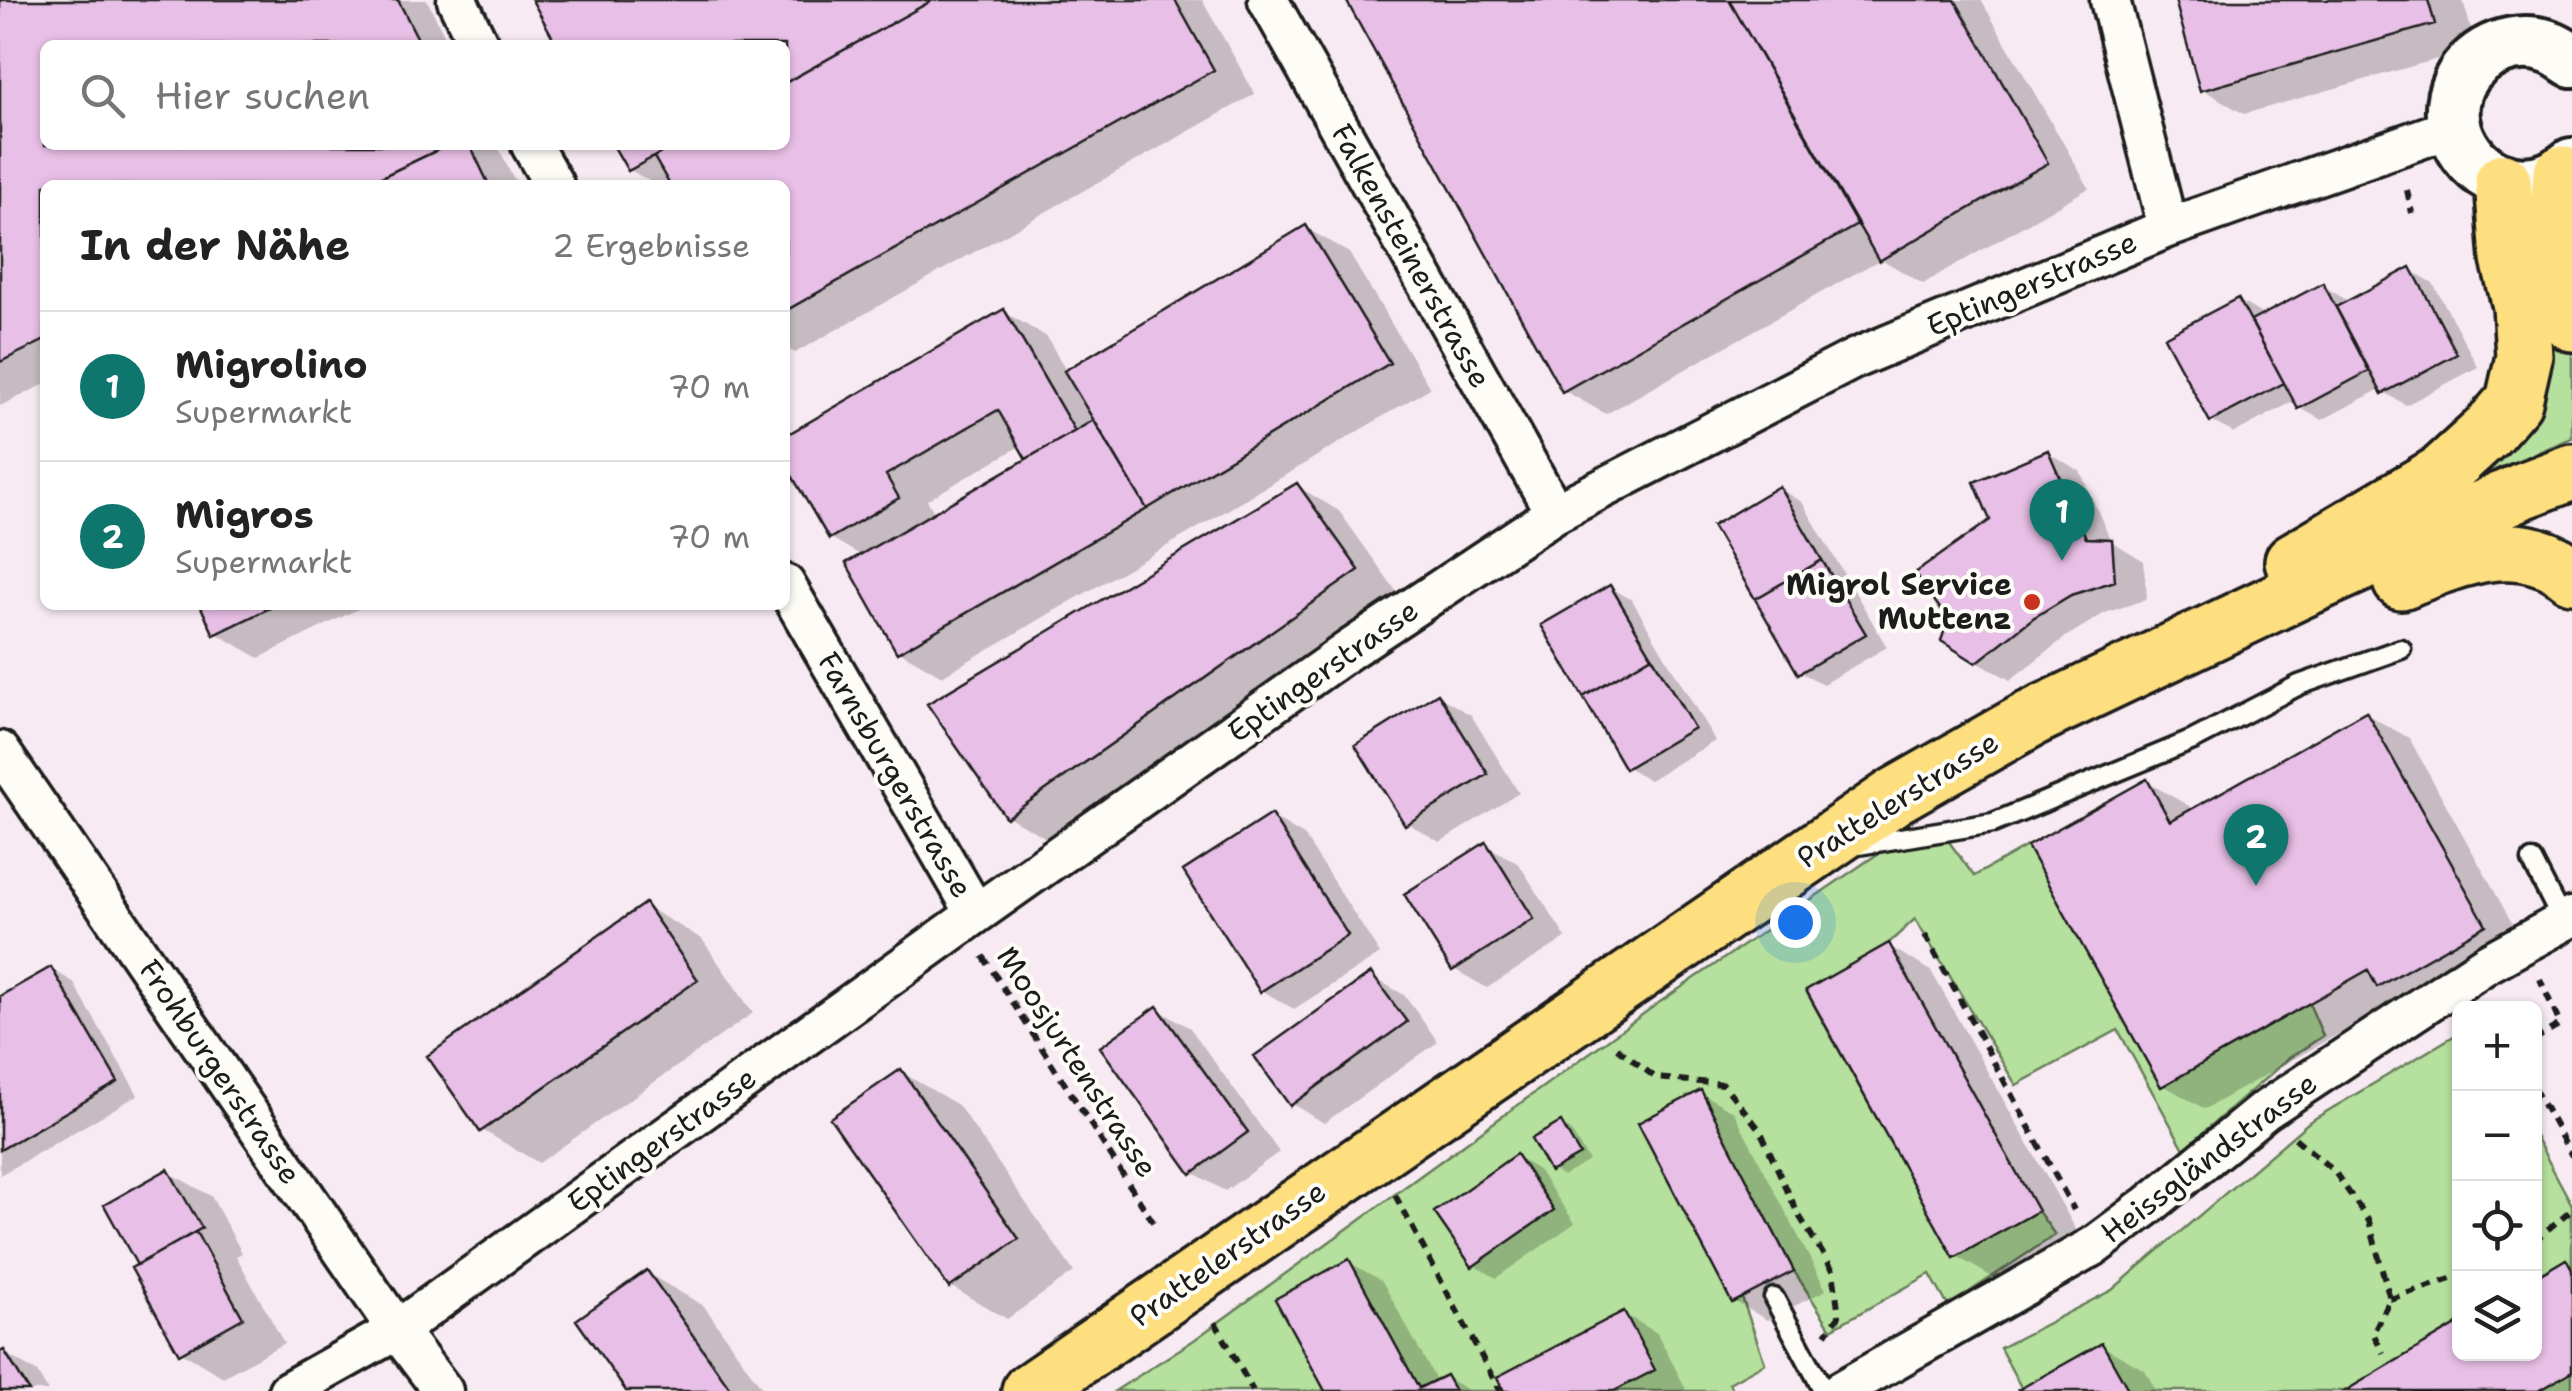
<!DOCTYPE html>
<html lang="de">
<head>
<meta charset="utf-8">
<style>
	body { margin:0; font-family:"Shantell Sans",sans-serif; background:#f6f6f6; color:#222 }
	.controls { position:absolute; right:30px; bottom:30px; display:grid; overflow:hidden; border-radius:15px; box-shadow:0 2px 8px #0004 }
	.controls button { width:90px; height:90px; display:grid; place-items:center; padding:0; border:0; border-bottom:2px solid #e0e0e0; background:#fff; color:#222; font:50px sans-serif }
	.you { position:absolute; left:1795px; top:922px; width:35px; height:35px; margin:-25px; border:8px solid #fff; border-radius:50%; background:#1a73e8; box-shadow:0 0 0 15px #1a73e833 }
	.badge { display:grid; place-items:center; width:65px; height:65px; border-radius:50%; background:#0f766e; color:#fff; font-size:32px; font-weight:700 }
	.pin { position:absolute; translate:-50% -82px; filter:drop-shadow(0 2px 5px #0008) }
	.pin::after { content:''; position:absolute; top:52px; width:35px; height:30px; background:inherit; clip-path:polygon(0 0,100% 0,50% 100%) }
	.list { margin:0; padding:0; list-style:none }
	h2 { display:flex; justify-content:space-between; align-items:center; height:130px; margin:0; padding:0 40px; font-size:42px }
	h2 small { font-size:32px; font-weight:400; color:#767676 }
	.list li { display:grid; grid-template-columns:65px 1fr auto; gap:30px; align-items:center; box-sizing:border-box; height:150px; padding:0 40px; border-top:2px solid #e0e0e0 }
	.list b { display:block; font-size:38px; white-space:nowrap }
	.list p { margin:0; font-size:32px; white-space:nowrap; color:#767676 }
	.list em { font-size:32px; font-style:normal; color:#767676 }
	.icon { flex:none; width:55px; height:55px; fill:none; stroke:currentColor; stroke-width:2; stroke-linecap:round; stroke-linejoin:round }
	.map { position:relative; flex:none; width:2572px; height:1391px; overflow:hidden }
	.search { position:absolute; background:#fff; box-shadow:0 2px 8px #0004; left:40px; top:40px; width:750px; height:110px; display:flex; align-items:center; gap:25px; box-sizing:border-box; padding:0 35px; border-radius:15px; color:#767676; font-size:38px }
	.panel { position:absolute; background:#fff; box-shadow:0 2px 8px #0004; left:40px; top:180px; width:750px; height:430px; border-radius:15px }
	.map>svg:first-child { display:block }
	.green { fill:#b5e09d; stroke:#687e5c; stroke-width:2.5 }
	.shadow { fill:#0003; fill-rule:evenodd }
	.building { fill:#e8bfe6; stroke:#1c1c1c; stroke-width:2.5 }
	.lines { fill:none; stroke-linecap:round; stroke-linejoin:round }
	.lane-casing { stroke:#1c1c1c; stroke-width:25 }
	.street-casing { stroke:#1c1c1c; stroke-width:45 }
	.secondary-casing { stroke:#1c1c1c; stroke-width:60 }
	.primary-casing { stroke:#1c1c1c; stroke-width:62 }
	.path { stroke:#1c1c1c; stroke-width:6; stroke-dasharray:10 8; stroke-linecap:butt }
	.lane { stroke:#fdfcf7; stroke-width:18 }
	.street { stroke:#fdfcf7; stroke-width:38 }
	.secondary { stroke:#fdfcf7; stroke-width:52 }
	.primary { stroke:#fddf80; stroke-width:55 }
	.poi-dot { fill:#c8321e; stroke:#fdfcf7; stroke-width:4 }
	.labels { text-anchor:middle; stroke-width:8; stroke-linejoin:round; paint-order:stroke }
	.street-label { font-size:30px; fill:#1c1c1c; stroke:#fdfcf7 }
	.poi-label { font-size:30px; font-weight:bold; fill:#1c1c1c; stroke:#fdfcf7; text-anchor:end }
</style>
</head>
<body>
<div class="map">
<svg width="2572" height="1391" viewBox="0 0 2572 1391">
	<rect width="100%" height="100%" fill="#f7eaf2"/>
	<filter id="ink" filterUnits="userSpaceOnUse"><feTurbulence type="fractalNoise" baseFrequency=".01" numOctaves="2"/><feDisplacementMap in="SourceGraphic" scale="20" xChannelSelector="R" yChannelSelector="G"/><feConvolveMatrix kernelMatrix="1 2 1 2 8 2 1 2 1" color-interpolation-filters="sRGB"/></filter>
	<g filter="url(#ink)">
		<!-- green -->
		<path class="green" d="M2540,292L2557,329L2572,351V438L2492,471L2487,467Z
			M1947,839L1974,876L2027,846L2161,1086L2309,1003L2323,1036L2289,1058L2184,1149L2118,1030L2016,1085L1915,919L1889,943L1806,991L1954,1257L2038,1211L2055,1235L1948,1306L1930,1274L1831,1329L1794,1271L1700,1091L1732,1302L1742,1298L1765,1363L1729,1383L1733,1391H1115L1194,1340L1657,1004L1879,853Z
			M2459,1033L2460,1354H2534L2535,1136L2572,1205V1391H2023L2000,1348L2112,1290L2309,1122Z"/>
		<!-- shadow -->
		<path class="shadow" d="M0,0H427L449,45H45V145H497L517,185H45V384L0,406Z
			M535,0H1202L1255,94L795,353L785,347V185H656L630,170L616,145H785V45H560Z
			M1349,0H1981L2089,188L1923,284L1881,259L1606,414L1563,390Z
			M2177,0H2463L2476,48L2244,114L2202,89Z
			M1306,228L1349,253L1430,388L1191,532L942,676L899,651L862,556L831,538L785,459V439L1004,312L1047,337L1067,373ZM1022,445L1030,460L935,514L927,500Z
			M2411,270L2433,283L2478,367L2406,405L2384,392L2382,388L2322,420L2300,408L2296,400L2234,433L2211,421L2238,300L2260,313L2263,318L2323,286L2345,299L2348,304ZM2330,301H2335L2344,317L2340,319Z
			M2047,452L2080,471L2111,541L2144,561L2147,599L2105,613L2067,636L2010,680L1977,661L1993,521Z
			M1297,486L1339,511L1399,595L1050,840L1007,816Z
			M1779,489L1802,502L1887,647L1823,684L1800,672Z
			M1610,588L1632,600L1715,741L1649,780L1627,767Z
			M203,605H366L259,658L216,633Z
			M1438,696L1471,715L1519,793L1440,842L1407,823Z
			M2366,714L2409,738L2527,950L2402,998L2205,1109L2163,1085L2147,782L2189,806L2192,811Z
			M1272,817L1304,836L1380,954L1294,1009L1261,990Z
			M1486,845L1519,864L1566,938L1487,988L1454,969Z
			M645,906L702,939L753,1013L539,1163L482,1130Z
			M1889,946L1931,971L2079,1235L1999,1281L1956,1256Z
			M51,969L73,982L138,1095L0,1175V999Z
			M1371,976L1404,995L1438,1042L1324,1123L1292,1104Z
			M1157,1009L1190,1028L1279,1152L1225,1191L1192,1172Z
			M901,1072L958,1105L1074,1272L1007,1319L950,1286Z
			M1701,1093L1734,1112L1826,1290L1767,1320L1734,1301Z
			M1561,1124L1571,1131L1589,1161L1563,1176L1552,1170Z
			M1516,1157L1538,1170L1575,1223L1496,1278L1474,1265Z
			M168,1172L211,1196L242,1253L236,1256L284,1343L223,1377L181,1352L140,1265Z
			M1349,1262L1382,1281L1437,1382L1446,1377L1469,1391H1328Z
			M2566,1262L2572,1265V1391H2350L2460,1354H2534Z
			M647,1273L704,1306L764,1391H629Z
			M1624,1314L1657,1333L1686,1389L1682,1391H1507Z
			M2102,1346L2145,1370L2156,1391H2022Z
			M4,1353L37,1372L48,1391H0V1355Z"/>
		<!-- building -->
		<path class="building" d="M0,0H398L421,45H45V145H448L365,185H45V340L0,362Z
			M532,0H933L785,83V45H557Z
			M933,0H1175L1214,70L785,311V185H670L654,157L675,145H785V83Z
			M1346,0H1729L1857,225L1562,392Z
			M1729,0H1955L2048,163L1879,261Z
			M2175,0H2428L2435,24L2200,91Z
			M448,145H470L489,185H365Z
			M613,145H675L628,171Z
			M1306,225L1390,363L1147,509L1064,371Z
			M2411,267L2457,354L2382,394L2336,307Z
			M2323,283L2369,371L2298,409L2251,321Z
			M2238,298L2284,383L2210,422L2164,337Z
			M1004,309L1075,431L1026,459L998,410L886,475L899,498L829,539L785,464V436Z
			M1094,420L1147,509L897,653L846,563Z
			M2048,450L2086,538L2112,539L2115,581L2071,595L2033,618L1976,663L1941,641L1948,620L1915,573L1990,520L1974,482Z
			M1297,483L1359,570L1006,818L927,704Z
			M1779,486L1822,560L1755,599L1712,526Z
			M1822,560L1866,634L1798,674L1755,599Z
			M1610,585L1652,656L1583,697L1541,625Z
			M200,605H276L214,635Z
			M1652,656L1694,728L1625,769L1583,697Z
			M1438,693L1488,774L1405,825L1355,745Z
			M2366,711L2486,925L2377,987L2368,970L2161,1087L2027,846L2147,779L2170,821Z
			M1271,814L1348,935L1260,992L1183,871Z
			M1486,842L1534,919L1452,971L1404,894Z
			M645,903L698,980L480,1132L427,1056Z
			M1889,943L2038,1211L1954,1258L1806,990Z
			M51,967L118,1082L0,1150V996Z
			M1371,973L1407,1022L1290,1106L1254,1056Z
			M1157,1006L1248,1132L1191,1174L1100,1047Z
			M901,1069L1019,1239L949,1288L830,1118Z
			M1701,1090L1794,1271L1732,1303L1638,1123Z
			M1561,1122L1580,1155L1550,1172L1531,1139Z
			M1516,1154L1554,1210L1472,1267L1434,1212Z
			M168,1169L202,1228L137,1265L104,1205Z
			M196,1232L243,1318L179,1354L131,1268Z
			M1349,1259L1419,1388L1446,1375L1455,1391H1325L1275,1299Z
			M2566,1259L2572,1270V1371L2538,1391H2345L2460,1323V1354H2534V1278Z
			M647,1270L732,1391H626L576,1320Z
			M1624,1311L1655,1370L1614,1391H1504L1497,1377Z
			M2102,1343L2129,1391H2019L2018,1390Z
			M4,1350L29,1391H0V1352Z"/>
		<g class="lines">
			<defs>
				<path id="lane" d="M1858,845L1993,823L2193,740L2299,685L2401,649
					M2532,861L2563,922
					M1774,1298L1824,1391"/>
				<path id="street" d="M457,0L479,45
					M1268,0L1555,513
					M2110,0L2168,228
					M531,145L554,185
					M785,584L976,914
					M0,751L397,1330L443,1391
					M288,1391L397,1330L976,914L1349,650L1555,513L1856,358L2168,228L2454,127
					M1840,1391L2094,1246L2149,1205L2264,1111L2486,964L2572,917"/>
				<path id="secondary" d="M2572,60C2566,56 2559,51 2552,48C2518,34 2475,50 2459,83C2439,126 2470,177 2515,183C2537,186 2556,179 2572,165"/>
				<path id="primary" d="M2561,174L2555,253L2569,317L2572,323
					M2293,561L2442,473L2487,432L2514,401L2524,357L2521,306L2509,259L2503,181
					M2401,581C2456,559 2519,531 2572,575
					M1030,1391L1895,796L2032,718L2299,591L2522,491L2572,472"/>
			</defs>
			<!-- lane casing -->
			<use href="#lane" class="lane-casing"/>
			<!-- street casing -->
			<use href="#street" class="street-casing"/>
			<!-- secondary casing -->
			<use href="#secondary" class="secondary-casing"/>
			<!-- primary casing -->
			<use href="#primary" class="primary-casing"/>
			<!-- path -->
			<path class="path" d="M2407,190L2412,213
				M1925,935L2074,1210
				M983,956L1155,1225
				M2534,1040L2560,1024L2540,979
				M1617,1048L1656,1078L1723,1084L1760,1130L1798,1214L1833,1270L1839,1316L1826,1334
				M2534,1088L2572,1156
				M2295,1138L2334,1171L2369,1221L2390,1299L2373,1333L2383,1353
				M1395,1195L1500,1391
				M2534,1241L2572,1209
				M2390,1299L2460,1276
				M1215,1322L1253,1391"/>
			<!-- lane -->
			<use href="#lane" class="lane"/>
			<!-- street -->
			<use href="#street" class="street"/>
			<!-- secondary -->
			<use href="#secondary" class="secondary"/>
			<!-- primary -->
			<use href="#primary" class="primary"/>
		</g>
	</g>
	<!-- markers -->
	<circle class="poi-dot" cx="2032" cy="602" r="10"/>
	<g class="labels">
		<!-- street labels -->
		<g class="street-label">
			<text transform="translate(1411 256) rotate(61)" y="10">Falkensteinerstrasse</text>
			<text transform="translate(2032 284) rotate(-23)" y="10">Eptingerstrasse</text>
			<text transform="translate(1323 671) rotate(-35)" y="10">Eptingerstrasse</text>
			<text transform="translate(895 775) rotate(60)" y="10">Farnsburgerstrasse</text>
			<text transform="translate(1898 800) rotate(-32)" y="10">Prattelerstrasse</text>
			<text transform="translate(1077 1062) rotate(57)" y="10">Moosjurtenstrasse</text>
			<text transform="translate(220 1072) rotate(56)" y="10">Frohburgerstrasse</text>
			<text transform="translate(662 1140) rotate(-36)" y="10">Eptingerstrasse</text>
			<text transform="translate(2209 1158) rotate(-37)" y="10">Heissgländstrasse</text>
			<text transform="translate(1228 1254) rotate(-35)" y="10">Prattelerstrasse</text>
		</g>
		<!-- poi labels -->
		<g class="poi-label">
			<text x="2012" y="595">Migrol Service<tspan x="2012" dy="34">Muttenz</tspan></text>
		</g>
	</g>
</svg>
<div class="controls">
<button>+</button>
<button>−</button>
<button><svg class="icon" aria-label="locate" viewBox="0 0 24 24"><circle cx="12" cy="12" r="6"/><path d="M12 2v4M12 18v4M2 12h4M18 12h4"/></svg></button>
<button><svg class="icon" aria-label="layers" viewBox="0 0 24 24"><path d="M12 4l9 5-9 5-9-5zM3 14l9 5 9-5"/></svg></button>
</div>
<div class="you"></div>
<div class="pin badge" style="left:2062px;top:561px">1</div>
<div class="pin badge" style="left:2256px;top:886px">2</div>
<div class="search"><svg class="icon" aria-label="search" viewBox="0 0 24 24"><circle cx="10" cy="10" r="6"/><path d="M15 15l6 6"/></svg>Hier suchen</div>
<section class="panel">
<h2>In der Nähe<small>2 Ergebnisse</small></h2>
<ul class="list">
<li><span class="badge">1</span><div><b>Migrolino</b><p>Supermarkt</p></div><em>70 m</em></li>
<li><span class="badge">2</span><div><b>Migros</b><p>Supermarkt</p></div><em>70 m</em></li>
</ul>
</section>
</div>
</body>
</html>
